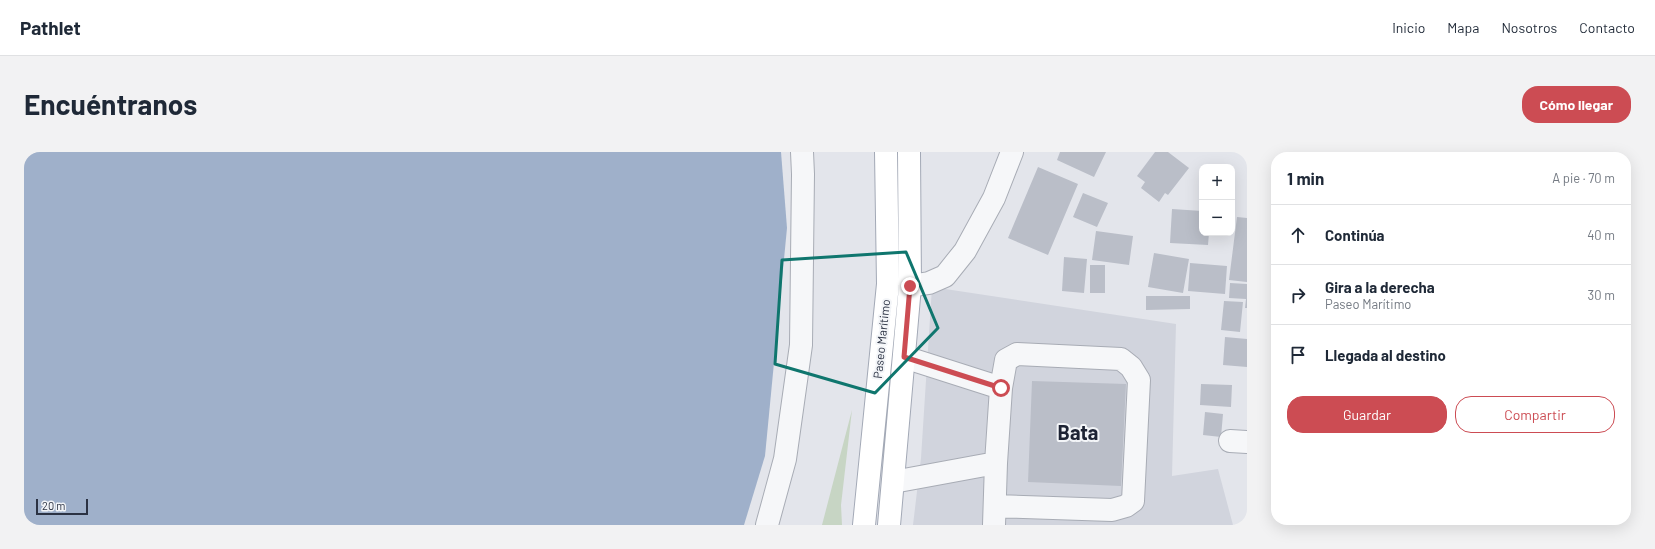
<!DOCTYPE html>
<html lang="es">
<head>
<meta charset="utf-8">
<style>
	body { margin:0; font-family:Barlow,sans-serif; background:#f2f2f3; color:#1f2937 }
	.controls { position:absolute; right:12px; top:12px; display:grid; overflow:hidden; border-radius:8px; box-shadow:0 4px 16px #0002 }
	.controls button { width:36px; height:36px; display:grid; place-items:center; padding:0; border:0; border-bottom:1px solid #e0e1e3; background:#fff; color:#1f2937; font:20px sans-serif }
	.scale { position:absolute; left:12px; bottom:10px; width:52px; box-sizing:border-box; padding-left:4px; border:2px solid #2b3243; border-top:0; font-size:11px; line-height:14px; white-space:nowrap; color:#2b3243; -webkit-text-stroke:3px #f3f5f8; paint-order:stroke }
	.stop { position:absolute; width:12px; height:12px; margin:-9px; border:3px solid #cc4c53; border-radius:50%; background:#fff }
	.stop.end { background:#cc4c53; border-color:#fff; box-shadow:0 1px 4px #0008 }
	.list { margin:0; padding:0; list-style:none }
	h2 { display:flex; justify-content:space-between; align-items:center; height:52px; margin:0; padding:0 16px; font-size:17px }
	h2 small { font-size:13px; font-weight:400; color:#747a83 }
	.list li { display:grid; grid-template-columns:26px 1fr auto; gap:12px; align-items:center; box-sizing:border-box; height:60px; padding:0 16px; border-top:1px solid #e0e1e3 }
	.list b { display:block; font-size:15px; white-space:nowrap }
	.list p { margin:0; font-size:13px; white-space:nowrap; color:#747a83 }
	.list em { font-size:13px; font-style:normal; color:#747a83 }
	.actions { display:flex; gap:8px; padding:12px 16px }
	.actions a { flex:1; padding:9px 0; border:1px solid #cc4c53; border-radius:16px; text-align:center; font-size:14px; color:#cc4c53 }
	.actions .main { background:#cc4c53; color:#fff }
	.icon { flex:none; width:22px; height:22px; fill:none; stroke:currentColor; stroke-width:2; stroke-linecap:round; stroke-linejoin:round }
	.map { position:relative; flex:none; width:1223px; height:373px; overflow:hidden; border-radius:16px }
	header { display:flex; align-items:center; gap:24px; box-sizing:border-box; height:56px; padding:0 20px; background:#fff; border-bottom:1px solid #e0e1e3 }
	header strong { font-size:19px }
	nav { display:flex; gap:22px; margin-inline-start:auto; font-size:14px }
	.intro { display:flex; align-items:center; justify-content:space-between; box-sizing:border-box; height:96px; padding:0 24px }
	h1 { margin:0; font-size:28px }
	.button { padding:10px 18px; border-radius:16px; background:#cc4c53; color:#fff; font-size:14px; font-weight:700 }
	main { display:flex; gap:24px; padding:0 24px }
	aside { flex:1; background:#fff; border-radius:16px; box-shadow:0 4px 16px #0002 }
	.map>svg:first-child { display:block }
	.built { fill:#d1d4dd }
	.green { fill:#c7d5c4 }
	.water { fill:#9fb0ca }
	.building { fill:#babec8 }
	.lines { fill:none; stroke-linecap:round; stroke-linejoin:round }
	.minor-casing { stroke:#a8acb5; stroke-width:24 }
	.major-casing { stroke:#a3a9b6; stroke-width:24 }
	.minor { stroke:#f6f7f9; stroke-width:22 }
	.major { stroke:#fff; stroke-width:22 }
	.route { stroke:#cc4c53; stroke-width:5 }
	.marked { fill:none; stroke:#0f766e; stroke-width:3; stroke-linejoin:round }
	.labels { text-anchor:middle; stroke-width:4; stroke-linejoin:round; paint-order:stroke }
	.street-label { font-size:12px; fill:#2b3243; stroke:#f3f5f8 }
	.town-label { font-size:20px; font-weight:bold; fill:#1d2334; stroke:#f3f5f8 }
</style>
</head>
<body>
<header>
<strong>Pathlet</strong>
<nav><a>Inicio</a><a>Mapa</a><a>Nosotros</a><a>Contacto</a></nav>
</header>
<div class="intro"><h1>Encuéntranos</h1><a class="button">Cómo llegar</a></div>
<main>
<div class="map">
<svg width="1223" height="373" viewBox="0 0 1223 373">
	<rect width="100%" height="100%" fill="#e3e5eb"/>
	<!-- built -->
	<path class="built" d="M908,135L1152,172L1148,324L1194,317L1209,373H889L897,306Z"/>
	<!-- green -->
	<path class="green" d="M828,258L817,353L818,373H798Z"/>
	<!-- water -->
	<path class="water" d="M0,0H757L763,76L741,304L720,373H0Z"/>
	<!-- building -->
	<path class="building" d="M1036,0H1082L1070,25L1033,8Z
		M1131,0H1144L1165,16L1144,43L1141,41L1135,50L1117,36L1121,30L1113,24Z
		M1014,15L1054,32L1024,103L984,86Z
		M1059,41L1084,51L1073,75L1049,65Z
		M1148,57L1178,59V81H1185L1184,93L1146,91Z
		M1213,65L1223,66V130L1205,128Z
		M1072,79L1109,84L1105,113L1068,108Z
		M1130,101L1165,107L1159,141L1124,135Z
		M1040,105L1063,107L1060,141L1038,139Z
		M1166,111L1203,114L1201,142L1164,139Z
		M1066,113H1081V141H1066Z
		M1206,131L1223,132V156H1221L1222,147L1205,146Z
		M1122,144H1166V157L1122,158Z
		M1200,149L1219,150L1216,180L1197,178Z
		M1201,185L1223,187V215L1199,213Z
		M1008,229L1102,232L1097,334L1004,330Z
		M1177,232L1208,233L1207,255L1176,253Z
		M1181,260L1199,262L1197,285L1179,283Z"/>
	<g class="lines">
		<defs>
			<path id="minor" d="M886,134L905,131L921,124L941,99L970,46L988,0
				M1206,289L1223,290
				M869,330L972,311L977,236L880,205
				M971,354L1088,358L1102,354L1109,349L1115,228L1107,215L1097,207L993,202L982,208L977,236
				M743,373L761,307L777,193L779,22L778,0
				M970,373L972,311"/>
			<path id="major" d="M840,373L864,132L862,0
				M865,373L886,134L885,0"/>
		</defs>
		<!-- minor casing -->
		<use href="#minor" class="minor-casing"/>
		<!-- major casing -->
		<use href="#major" class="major-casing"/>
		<!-- minor -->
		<use href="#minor" class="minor"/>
		<!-- major -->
		<use href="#major" class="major"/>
	</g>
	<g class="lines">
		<!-- route -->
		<path class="route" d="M886,134L880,205L977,236"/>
	</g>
	<!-- marked area -->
	<path class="marked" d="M882,100L914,176L851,241L751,212L758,108Z"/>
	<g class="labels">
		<!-- street labels -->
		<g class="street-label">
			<text transform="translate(858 187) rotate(-84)" y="4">Paseo Marítimo</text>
		</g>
		<!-- town labels -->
		<g class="town-label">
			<text x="1054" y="288">Bata</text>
		</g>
	</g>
</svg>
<div class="controls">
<button>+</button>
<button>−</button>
</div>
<div class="scale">20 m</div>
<div class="stop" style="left:977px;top:236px"></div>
<div class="stop end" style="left:886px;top:134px"></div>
</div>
<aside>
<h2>1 min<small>A pie · 70 m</small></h2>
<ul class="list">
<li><svg class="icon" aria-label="ahead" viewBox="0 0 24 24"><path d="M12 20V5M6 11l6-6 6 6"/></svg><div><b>Continúa</b></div><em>40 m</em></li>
<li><svg class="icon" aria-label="right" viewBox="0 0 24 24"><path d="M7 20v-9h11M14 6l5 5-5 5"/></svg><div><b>Gira a la derecha</b><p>Paseo Marítimo</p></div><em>30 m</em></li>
<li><svg class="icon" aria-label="arrive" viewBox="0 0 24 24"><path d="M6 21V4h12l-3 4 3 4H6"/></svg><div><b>Llegada al destino</b></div></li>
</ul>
<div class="actions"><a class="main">Guardar</a><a>Compartir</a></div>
</aside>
</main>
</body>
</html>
